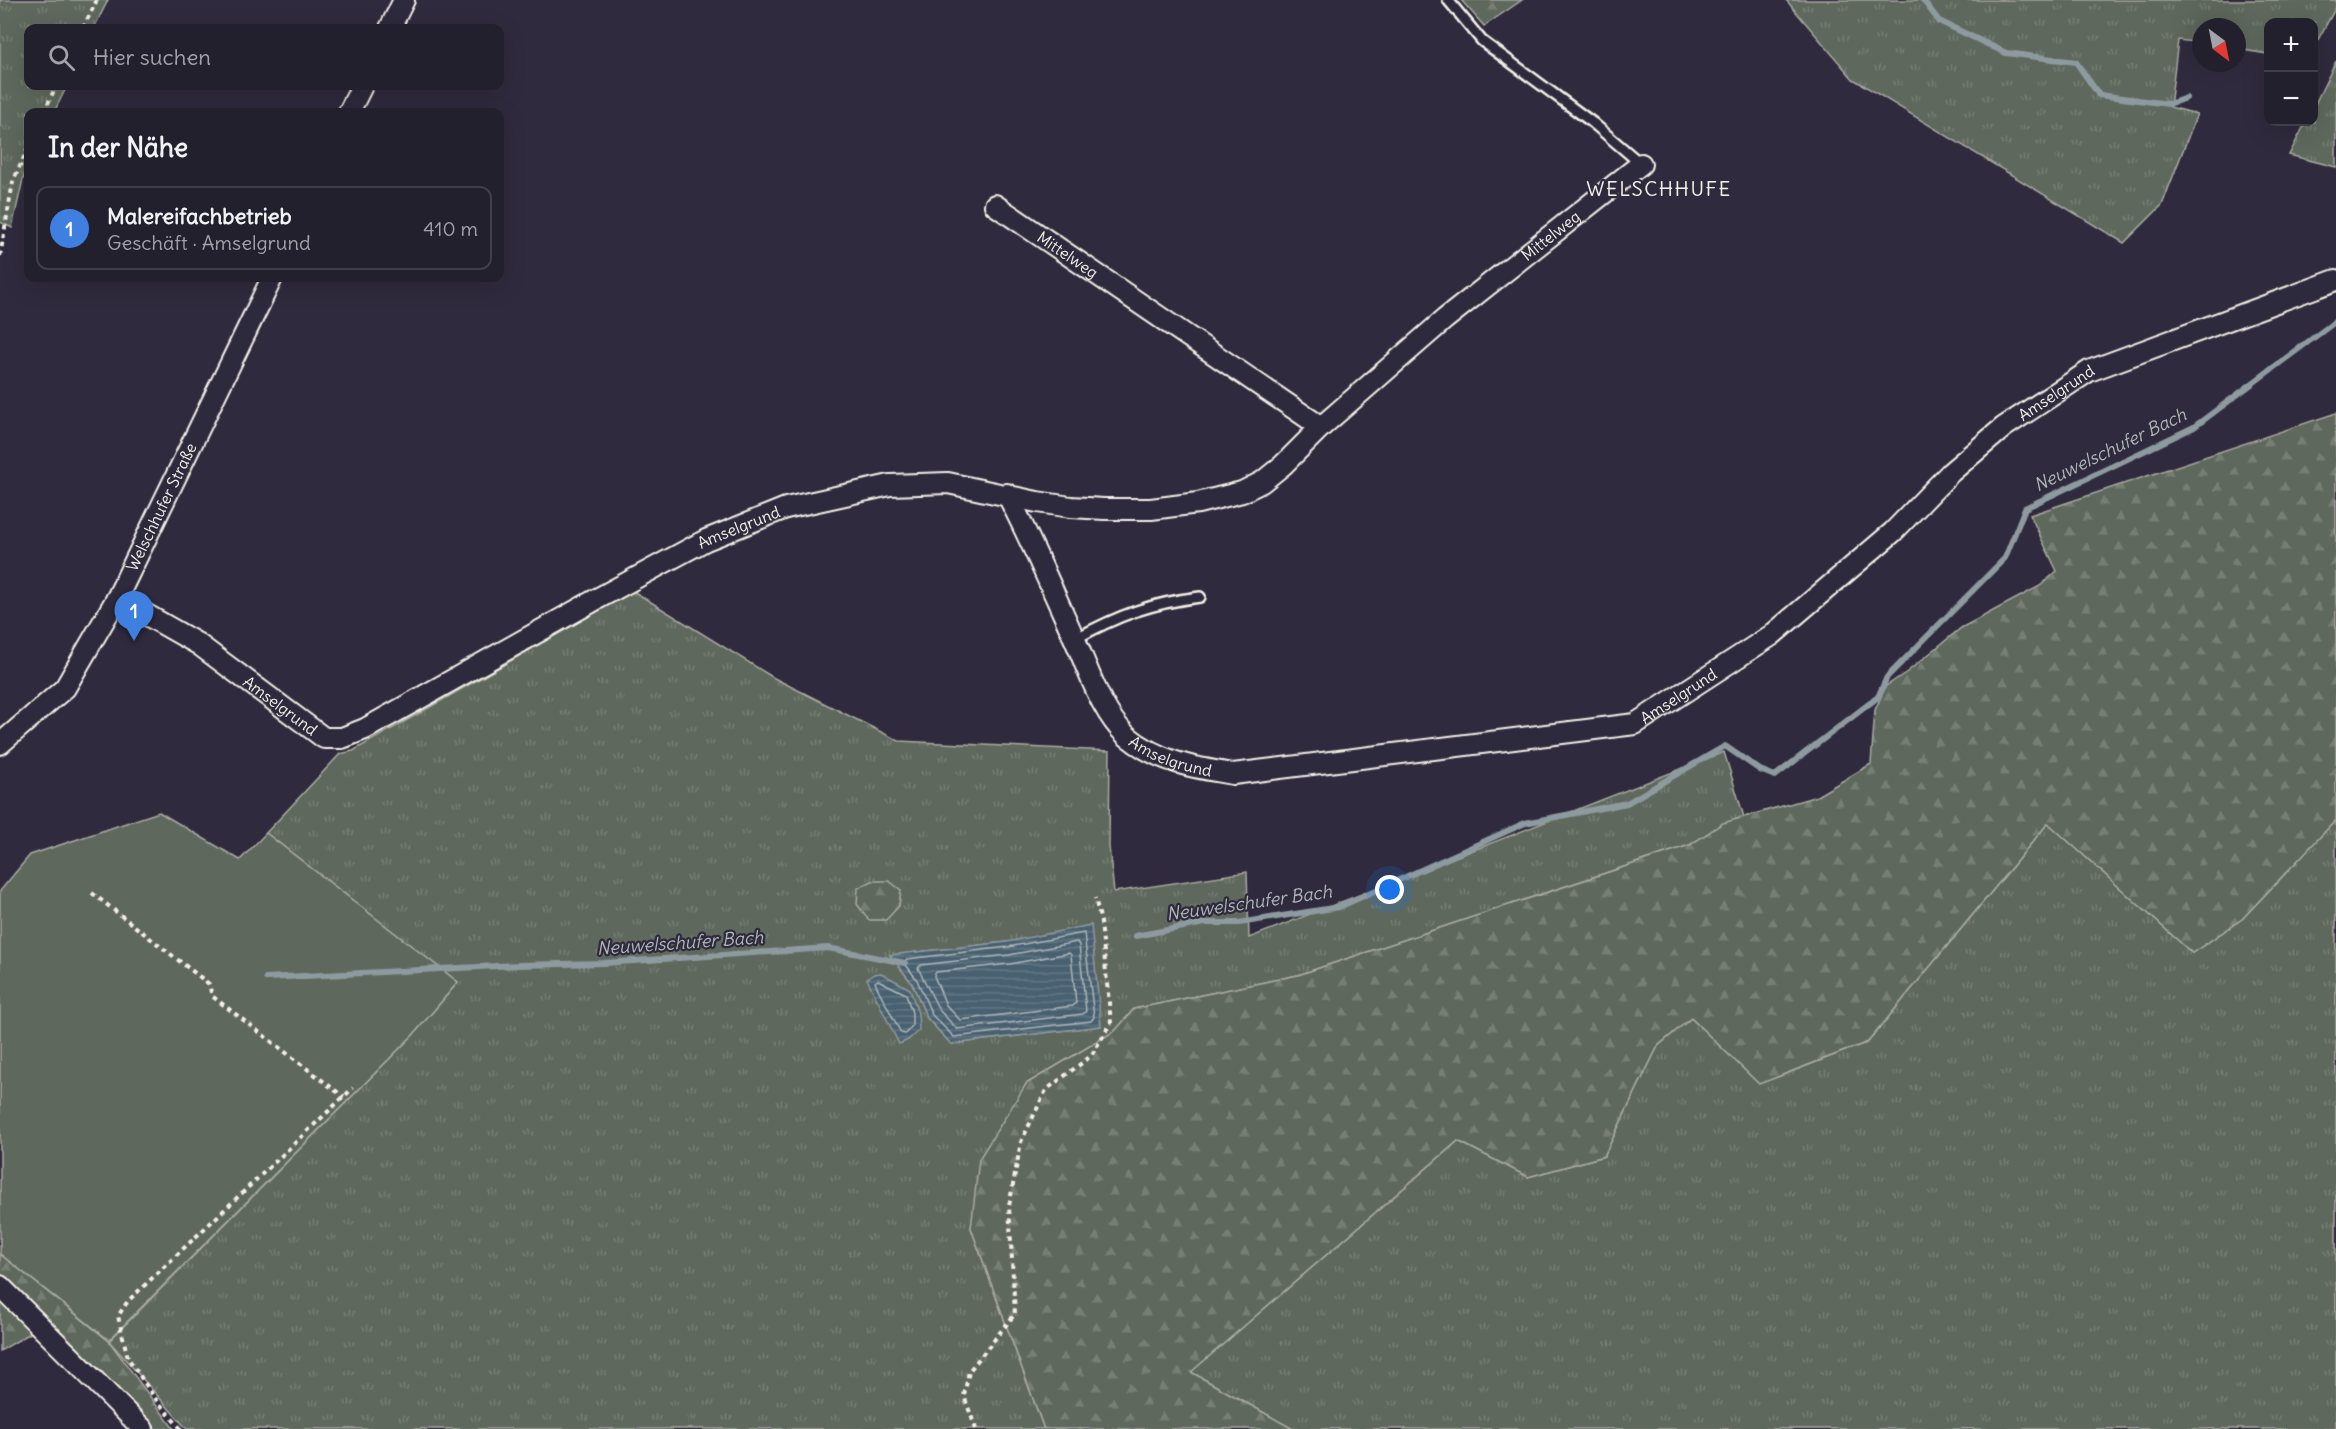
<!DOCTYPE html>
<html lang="de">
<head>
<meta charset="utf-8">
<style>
	body { margin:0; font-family:Delius,sans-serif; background:#2f2d3a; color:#f1f3f6 }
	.controls { position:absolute; right:18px; top:18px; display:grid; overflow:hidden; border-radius:12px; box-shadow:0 6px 24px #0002 }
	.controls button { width:54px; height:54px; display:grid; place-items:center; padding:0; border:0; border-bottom:2px solid #403e4a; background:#23202e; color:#f1f3f6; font:30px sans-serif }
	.compass { position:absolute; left:2192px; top:18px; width:54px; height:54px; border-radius:50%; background:#23202e; box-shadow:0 6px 24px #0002; rotate:148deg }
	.you { position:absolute; left:1390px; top:890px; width:21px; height:21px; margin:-15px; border:4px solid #fff; border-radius:50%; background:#1a73e8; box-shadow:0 0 0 9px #1a73e833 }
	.badge { display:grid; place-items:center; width:39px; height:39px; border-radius:50%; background:#8c9099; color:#fff; font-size:20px; font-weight:700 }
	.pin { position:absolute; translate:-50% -50px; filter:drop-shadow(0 2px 3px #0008) }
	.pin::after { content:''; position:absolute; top:32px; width:21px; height:18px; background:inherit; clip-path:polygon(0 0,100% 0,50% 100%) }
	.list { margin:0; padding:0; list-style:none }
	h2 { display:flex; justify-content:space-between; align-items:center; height:78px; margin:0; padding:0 24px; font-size:26px }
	h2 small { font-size:20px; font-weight:400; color:#a3a3aa }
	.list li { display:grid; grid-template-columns:39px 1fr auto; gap:18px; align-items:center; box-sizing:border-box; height:84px; margin:0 12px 12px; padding:0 12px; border:2px solid #403e4a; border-radius:12px }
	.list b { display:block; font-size:22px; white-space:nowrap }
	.list p { margin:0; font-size:20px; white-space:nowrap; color:#a3a3aa }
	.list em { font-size:20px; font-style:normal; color:#a3a3aa }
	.icon { flex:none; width:33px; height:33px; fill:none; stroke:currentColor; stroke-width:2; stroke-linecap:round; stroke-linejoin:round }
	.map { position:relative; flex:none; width:2336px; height:1429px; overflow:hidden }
	.search { position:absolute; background:#23202e; box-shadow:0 6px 24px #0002; left:24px; top:24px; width:480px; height:66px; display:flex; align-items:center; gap:15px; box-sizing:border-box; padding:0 21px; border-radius:12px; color:#a3a3aa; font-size:22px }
	.panel { position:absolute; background:#23202e; box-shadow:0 6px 24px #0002; left:24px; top:108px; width:480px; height:174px; border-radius:12px }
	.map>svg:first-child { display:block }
	.grass { fill:url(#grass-tufts); stroke:#aaaca2; stroke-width:1.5; fill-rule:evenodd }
	.forest { fill:url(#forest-firs); stroke:#aaaca2; stroke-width:1.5 }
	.garden { fill:#5f685c; stroke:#aaaca2; stroke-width:1.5 }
	.water { fill:url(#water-rules); stroke:#8d9ba1; stroke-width:1.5 }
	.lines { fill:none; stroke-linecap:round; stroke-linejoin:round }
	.shore { stroke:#afb7b8; stroke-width:1.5 }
	.stream { stroke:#8d9ba1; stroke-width:6 }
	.service-casing { stroke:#f4f1e8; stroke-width:14 }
	.minor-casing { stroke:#f4f1e8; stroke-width:24 }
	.path { stroke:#f4f1e8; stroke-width:4; stroke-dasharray:4.5 4.5; stroke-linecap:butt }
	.service { stroke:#2f2a3d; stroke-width:9 }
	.minor { stroke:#2f2a3d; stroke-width:20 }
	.labels { text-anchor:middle; stroke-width:4.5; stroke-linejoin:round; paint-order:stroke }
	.street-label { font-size:16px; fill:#f4f1e8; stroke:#2f2a3d }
	.water-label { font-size:18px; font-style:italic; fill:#afb7b8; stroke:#2f2a3d }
	.quarter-label { font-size:20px; letter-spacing:1.5px; fill:#f4f1e8; stroke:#2f2a3d }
</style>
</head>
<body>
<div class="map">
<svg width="2336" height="1429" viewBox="0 0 2336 1429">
	<defs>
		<pattern id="grass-tufts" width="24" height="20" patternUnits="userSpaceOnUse" patternTransform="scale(1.5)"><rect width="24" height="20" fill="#5f685c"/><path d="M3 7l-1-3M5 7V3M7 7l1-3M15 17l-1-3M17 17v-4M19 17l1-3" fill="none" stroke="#777e73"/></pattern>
		<pattern id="forest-firs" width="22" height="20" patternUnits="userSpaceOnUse" patternTransform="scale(1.5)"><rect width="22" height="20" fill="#5f685c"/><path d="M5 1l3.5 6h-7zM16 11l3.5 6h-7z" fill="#777e73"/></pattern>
		<pattern id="water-rules" width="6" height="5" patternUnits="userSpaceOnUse" patternTransform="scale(1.5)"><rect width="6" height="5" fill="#486171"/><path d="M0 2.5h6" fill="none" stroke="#637885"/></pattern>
	</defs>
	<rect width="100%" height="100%" fill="#2f2a3d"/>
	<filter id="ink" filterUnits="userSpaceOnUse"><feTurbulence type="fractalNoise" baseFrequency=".0167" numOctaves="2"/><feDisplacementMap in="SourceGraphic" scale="12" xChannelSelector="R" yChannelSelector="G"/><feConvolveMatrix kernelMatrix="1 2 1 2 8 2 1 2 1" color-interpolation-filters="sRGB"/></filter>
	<g filter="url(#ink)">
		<!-- grass -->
		<path class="grass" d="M0,0H108L94,28H28V86H67L54,112H28V167L23,179L12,228L0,222Z
			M1786,0H2336V7L2314,47V22H2268V54L2237,49V27H2201V43L2178,40L2170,107L2197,114L2162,205L2124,243L1853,79Z
			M2336,61V167L2289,155L2306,122H2314V106Z
			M633,591L774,678L899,741L1110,751L1109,847L1114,892L1247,872L1249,938L1724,752L1744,817L1723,824L1690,845L1298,975L1134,1009L1115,1031L1026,1084L971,1228L1044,1429H187L109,1341L413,1035L458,982L266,833L340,754L353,751ZM1007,942L1100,1026L951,1044L927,1018L912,983L890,955Z
			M2336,820V1429H1293L1191,1372L1458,1141L1528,1177L1604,1156L1658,1046L1691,1018L1759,1084L1868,1042L2048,823L2192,953L2242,919Z"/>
		<!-- forest -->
		<path class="forest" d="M1461,0H1522L1484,26Z
			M2336,413V820L2242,919L2192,953L2048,823L1868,1042L1759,1084L1691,1018L1658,1046L1604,1156L1528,1177L1458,1141L1191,1372L1293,1429H1044L971,1228L979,1159L1026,1084L1115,1031L1134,1009L1298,975L1690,845L1723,823L1817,796L1871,764L1875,710L1886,686L1907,672L1961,628L2040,586L2057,571L2030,515Z
			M872,881H889L901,890L899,906L886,920H869L857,904L858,888Z
			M0,1254L109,1341L174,1429H135L32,1332L0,1351Z"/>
		<!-- garden -->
		<path class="garden" d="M159,812L240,860L266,833L458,982L413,1035L109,1340L0,1254V891L30,855Z"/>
		<!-- water -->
		<path class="water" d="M1091,925L1101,1026L951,1044L927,1018L912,983L890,955L1007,942Z
			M881,973L910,989L918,1013L919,1030L908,1040L899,1044L867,979L874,974Z"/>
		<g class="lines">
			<!-- shore -->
			<path class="shore" d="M1084,933L1094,1017L1091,1021L954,1037L932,1015L917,980L904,962L907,959L1008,947Z
				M1077,942L1079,945L1086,1011L1083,1014L957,1029L939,1010L918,968L921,965L1009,955Z
				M1069,953L1071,955L1076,1003L1073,1006L960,1020L946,1005L934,976L936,972L1010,964Z
				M878,980L906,994L912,1013V1026L905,1034L901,1033L877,987L875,982Z"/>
			<!-- stream -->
			<path class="stream" d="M1923,0L1939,21L2006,53L2076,62L2099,95L2169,104L2186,98
				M1135,936L1205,923H1239L1339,907L1525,823L1627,803L1725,746L1760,770L1775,776L1878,697L1887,677L2005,558L2025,508L2194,427L2336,321
				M266,978L519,965L604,963L828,948L905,963"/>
			<defs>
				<path id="service" d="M1448,0L1482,41L1593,123L1641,164
					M1075,639C1119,615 1151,603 1200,597"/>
				<g id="minor">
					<path d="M390,28L404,0"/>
					<path d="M349,112L362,86"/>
					<path id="s1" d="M995,205L1321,427"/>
					<path id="s2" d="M1007,494C1032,542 1053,591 1075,640C1089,671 1101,712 1127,736C1158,762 1195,768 1233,774L1635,724L1772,635L1893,532L1951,472L2004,427L2089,371L2336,280"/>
					<path id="s3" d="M117,598L198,644L324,738H342L365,729L595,600L706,540L786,508L890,485L948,483L1037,502L1071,507L1104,509H1151L1198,503L1242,492L1262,482L1283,465L1321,427L1445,319L1641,164"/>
					<path id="s4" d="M0,744L65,688L117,598L272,278"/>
					<path d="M0,1286L143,1429"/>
				</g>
			</defs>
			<!-- service casing -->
			<use href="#service" class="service-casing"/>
			<!-- minor casing -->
			<use href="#minor" class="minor-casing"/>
			<!-- path -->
			<path class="path" d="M83,28L97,0
				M44,112L56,86
				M0,256L13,182L28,148
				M92,893L209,984L212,996L344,1097
				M181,1429L154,1397L128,1358L118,1316L128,1301L353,1088
				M976,1429L964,1396L969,1371L1015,1314L1009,1206L1021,1142L1046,1090L1091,1056L1111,1023L1101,922L1095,898"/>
			<!-- service -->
			<use href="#service" class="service"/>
			<!-- minor -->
			<use href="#minor" class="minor"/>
		</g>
	</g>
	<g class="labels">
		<!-- street labels -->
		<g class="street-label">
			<text dy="6" stroke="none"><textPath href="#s3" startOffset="1634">Mittelweg</textPath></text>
			<text dy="6" stroke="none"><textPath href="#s1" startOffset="88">Mittelweg</textPath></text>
			<text dy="6" stroke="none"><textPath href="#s2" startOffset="1328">Amselgrund</textPath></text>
			<text dy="6" stroke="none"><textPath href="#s4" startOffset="291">Welschhufer Straße</textPath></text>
			<text dy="6" stroke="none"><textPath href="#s3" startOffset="718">Amselgrund</textPath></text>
			<text dy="6" stroke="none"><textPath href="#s2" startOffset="842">Amselgrund</textPath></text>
			<text dy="6" stroke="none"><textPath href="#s3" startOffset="196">Amselgrund</textPath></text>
			<text dy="6" stroke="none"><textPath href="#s2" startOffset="320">Amselgrund</textPath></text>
		</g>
		<!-- water labels -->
		<g class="water-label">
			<text transform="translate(2110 450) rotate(-26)" y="6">Neuwelschufer Bach</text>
			<text transform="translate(1249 903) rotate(-8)" y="6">Neuwelschufer Bach</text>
			<text transform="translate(680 943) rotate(-4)" y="6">Neuwelschufer Bach</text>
		</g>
		<!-- quarter labels -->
		<g class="quarter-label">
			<text x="1659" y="196">WELSCHHUFE</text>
		</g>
	</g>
</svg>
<div class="controls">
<button>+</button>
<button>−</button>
</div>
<svg class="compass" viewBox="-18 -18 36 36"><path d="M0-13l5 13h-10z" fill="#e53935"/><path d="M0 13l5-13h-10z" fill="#a3a3aa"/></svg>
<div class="you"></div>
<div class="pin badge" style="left:134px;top:641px;background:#3f7fe0">1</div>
<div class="search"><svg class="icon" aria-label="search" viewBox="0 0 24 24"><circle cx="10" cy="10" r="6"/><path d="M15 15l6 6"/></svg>Hier suchen</div>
<section class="panel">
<h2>In der Nähe<small></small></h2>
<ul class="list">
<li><span class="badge" style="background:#3f7fe0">1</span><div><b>Malereifachbetrieb</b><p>Geschäft · Amselgrund</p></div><em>410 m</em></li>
</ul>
</section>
</div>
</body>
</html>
